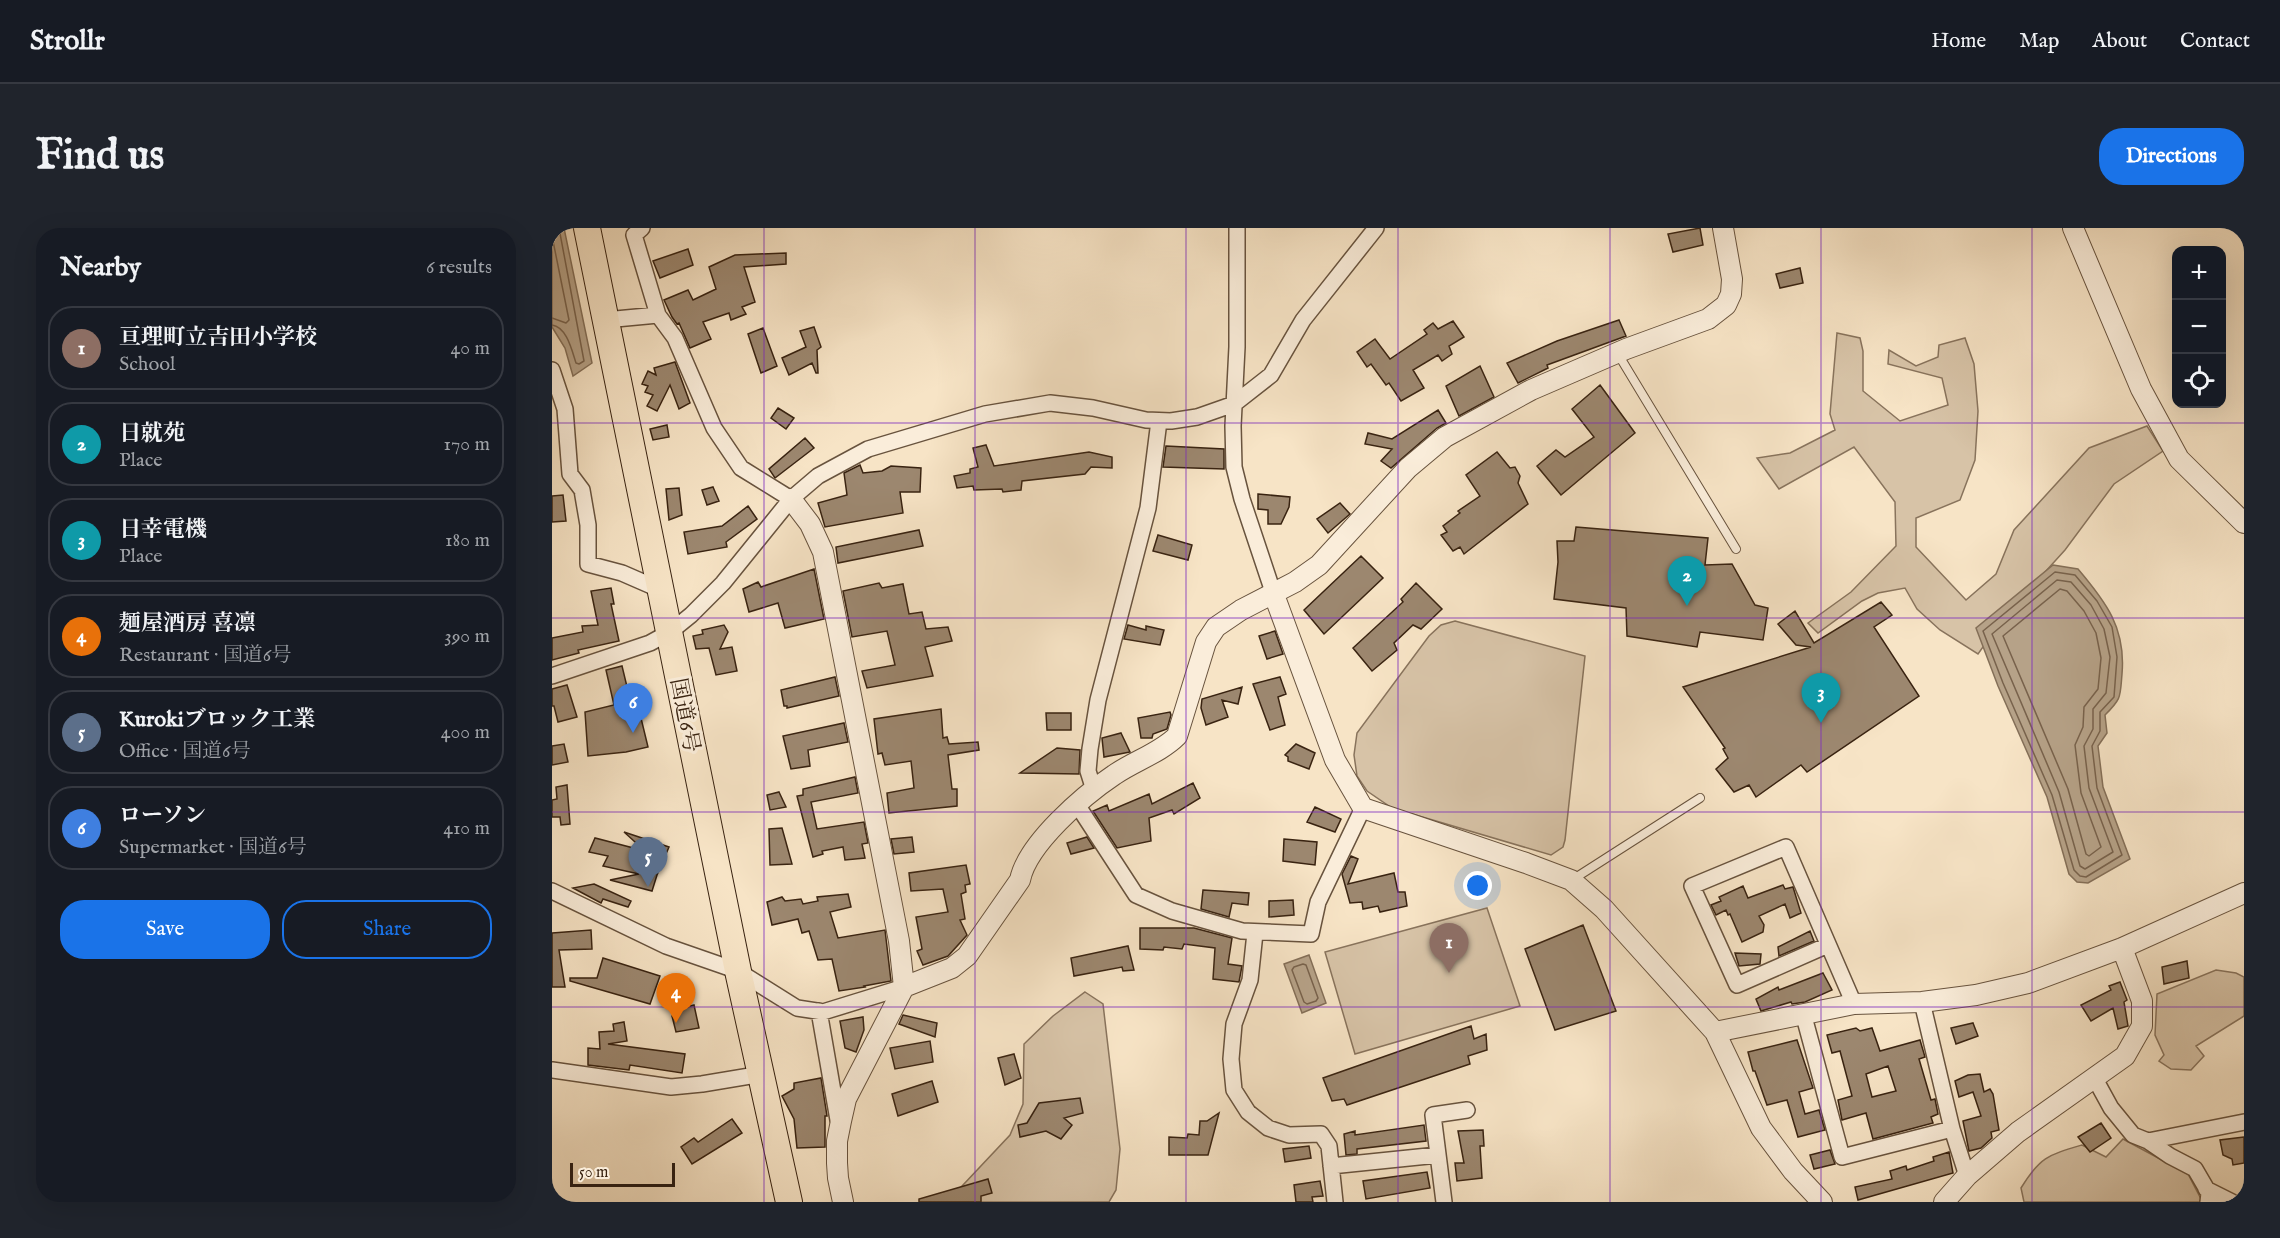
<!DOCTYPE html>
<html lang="en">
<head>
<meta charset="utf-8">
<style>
	body { margin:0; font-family:"IM FELL English","Noto Serif JP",serif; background:#20242c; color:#f1f3f6 }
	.controls { position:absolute; right:18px; top:18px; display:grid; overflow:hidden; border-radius:12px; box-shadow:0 6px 24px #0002 }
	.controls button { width:54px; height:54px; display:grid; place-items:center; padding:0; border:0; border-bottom:2px solid #363941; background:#171b24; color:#f1f3f6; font:30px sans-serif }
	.scale { position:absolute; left:18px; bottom:15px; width:105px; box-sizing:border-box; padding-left:6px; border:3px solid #392311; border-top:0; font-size:16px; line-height:21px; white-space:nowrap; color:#392311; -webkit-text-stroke:4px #faedda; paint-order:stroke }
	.you { position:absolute; left:926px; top:658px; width:21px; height:21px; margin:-15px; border:4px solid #fff; border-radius:50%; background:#1a73e8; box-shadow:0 0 0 9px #1a73e833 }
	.badge { display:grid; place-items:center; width:39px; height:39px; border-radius:50%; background:#1a73e8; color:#fff; font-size:20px; font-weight:700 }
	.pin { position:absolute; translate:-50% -50px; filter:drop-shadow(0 2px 3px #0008) }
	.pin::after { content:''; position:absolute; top:32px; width:21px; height:18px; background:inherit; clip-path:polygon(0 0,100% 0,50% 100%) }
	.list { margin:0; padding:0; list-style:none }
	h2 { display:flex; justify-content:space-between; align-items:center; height:78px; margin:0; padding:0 24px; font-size:26px }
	h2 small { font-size:20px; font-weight:400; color:#9ea1a6 }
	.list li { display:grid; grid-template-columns:39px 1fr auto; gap:18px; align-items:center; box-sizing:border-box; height:84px; margin:0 12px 12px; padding:0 12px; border:2px solid #363941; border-radius:24px }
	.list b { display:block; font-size:22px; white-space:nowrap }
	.list p { margin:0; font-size:20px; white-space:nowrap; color:#9ea1a6 }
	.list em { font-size:20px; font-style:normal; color:#9ea1a6 }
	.actions { display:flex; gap:12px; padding:18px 24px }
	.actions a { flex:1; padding:14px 0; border:2px solid #1a73e8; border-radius:24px; text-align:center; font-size:21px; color:#1a73e8 }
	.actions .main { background:#1a73e8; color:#fff }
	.icon { flex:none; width:33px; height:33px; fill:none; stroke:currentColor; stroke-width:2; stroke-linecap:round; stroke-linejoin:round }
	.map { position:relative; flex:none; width:1692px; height:974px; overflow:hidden; border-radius:24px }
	header { display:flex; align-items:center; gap:36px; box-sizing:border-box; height:84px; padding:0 30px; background:#171b24; border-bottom:2px solid #363941 }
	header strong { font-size:28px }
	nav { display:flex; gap:33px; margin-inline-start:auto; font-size:21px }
	.intro { display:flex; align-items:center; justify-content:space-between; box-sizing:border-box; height:144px; padding:0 36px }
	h1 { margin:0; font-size:42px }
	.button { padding:15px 27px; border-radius:24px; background:#1a73e8; color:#fff; font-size:21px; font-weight:700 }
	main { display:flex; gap:36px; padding:0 36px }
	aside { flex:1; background:#171b24; border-radius:24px; box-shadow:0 6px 24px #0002 }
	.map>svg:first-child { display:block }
	.green { fill:#d7c3a7; stroke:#88735c; stroke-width:1.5 }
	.water { fill:#b6a288; stroke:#846f58; stroke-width:1.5 }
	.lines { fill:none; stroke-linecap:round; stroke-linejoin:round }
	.shore { stroke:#78624c; stroke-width:1.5 }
	.building { fill:#9c876f; stroke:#392311; stroke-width:1.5; fill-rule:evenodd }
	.service-casing { stroke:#68533e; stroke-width:10 }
	.minor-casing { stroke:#68533e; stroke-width:18 }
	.tertiary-casing { stroke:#68533e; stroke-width:22 }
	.trunk-casing { stroke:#392311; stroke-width:28 }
	.service { stroke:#faedda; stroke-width:8 }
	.minor { stroke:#faedda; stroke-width:15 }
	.tertiary { stroke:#faedda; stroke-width:20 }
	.trunk { stroke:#f7e4c6; stroke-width:26 }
	.grid { fill:none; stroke:#7b2cbf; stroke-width:1.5; stroke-opacity:0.55 }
	.labels { text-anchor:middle; stroke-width:6; stroke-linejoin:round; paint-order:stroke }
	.street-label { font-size:22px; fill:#392311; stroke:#faedda }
</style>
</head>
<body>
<header>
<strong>Strollr</strong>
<nav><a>Home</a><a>Map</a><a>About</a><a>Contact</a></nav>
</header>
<div class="intro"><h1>Find us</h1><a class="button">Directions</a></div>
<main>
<aside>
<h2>Nearby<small>6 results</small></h2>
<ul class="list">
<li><span class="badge" style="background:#8d6e63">1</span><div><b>亘理町立吉田小学校</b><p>School</p></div><em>40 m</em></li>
<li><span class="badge" style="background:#0f9aa8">2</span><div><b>日就苑</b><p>Place</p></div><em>170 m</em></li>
<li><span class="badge" style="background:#0f9aa8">3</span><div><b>日幸電機</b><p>Place</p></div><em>180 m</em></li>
<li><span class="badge" style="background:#e8710a">4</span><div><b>麺屋酒房 喜凛</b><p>Restaurant · 国道6号</p></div><em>390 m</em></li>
<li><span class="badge" style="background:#5c6f8a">5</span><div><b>Kurokiブロック工業</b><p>Office · 国道6号</p></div><em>400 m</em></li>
<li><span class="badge" style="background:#3f7fe0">6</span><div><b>ローソン</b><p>Supermarket · 国道6号</p></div><em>410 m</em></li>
</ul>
<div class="actions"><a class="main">Save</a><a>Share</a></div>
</aside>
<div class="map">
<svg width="1692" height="974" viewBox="0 0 1692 974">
	<rect width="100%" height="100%" fill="#f7e4c6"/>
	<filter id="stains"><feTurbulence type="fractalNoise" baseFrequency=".00333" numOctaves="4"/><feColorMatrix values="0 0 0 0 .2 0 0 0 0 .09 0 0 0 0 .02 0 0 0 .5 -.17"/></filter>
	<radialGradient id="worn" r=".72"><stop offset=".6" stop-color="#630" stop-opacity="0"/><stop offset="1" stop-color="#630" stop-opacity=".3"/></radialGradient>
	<!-- green -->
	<path class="green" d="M1285,105L1308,110L1311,123V163L1348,193L1396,177L1390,150L1336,136L1337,122L1364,138L1386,129L1387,117L1413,110L1422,136L1426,183L1423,232L1408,272L1364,290V319L1414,372L1444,346L1462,302L1537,220L1595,198L1611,223L1562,256L1513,322L1453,388L1426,426L1388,402L1365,381L1353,360L1326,365L1310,373L1266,405L1256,395L1299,364L1344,318L1343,274L1302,219L1227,261L1205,230L1238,225L1283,202L1278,186Z
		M903,393L1033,428L1013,612L1011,619L999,627L840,580L815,563L805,548L802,527L805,505L877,408L889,397Z
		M935,680L968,778L803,826L773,724Z
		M1664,742L1684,745L1692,749V788L1644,818L1652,828L1639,842L1619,841L1607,833L1612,827L1603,807L1605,766Z
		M533,764L551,776L568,921L564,962L557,974H395L458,907L471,876L472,816L501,788Z
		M1571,911L1636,946L1649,971L1648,974H1472L1469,960C1488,929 1496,927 1530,917L1554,929Z"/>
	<!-- water -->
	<path class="water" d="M0,0H12L40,135L21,148L13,120L0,99Z
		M1501,337L1526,341C1554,374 1574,400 1570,446C1568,469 1570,470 1553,487L1555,505L1546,518L1551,559L1578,631L1536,655L1525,654L1517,646L1495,569L1446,458L1424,400Z
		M757,727L774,775L750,785L732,736Z"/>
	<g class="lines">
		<!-- shore -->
		<path class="shore" d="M0,8L17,92L14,95L0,90
			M0,97C15,99 20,123 24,135L27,136L32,133L7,0
			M1503,344L1523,347L1545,373L1560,399L1565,429L1562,469L1548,484V503L1540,518L1545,560L1570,627L1534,649L1528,648L1522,642L1500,567L1451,455L1431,403Z
			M1505,352L1519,354L1539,377L1552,401L1558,429L1554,465L1541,481V501L1532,518L1537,560L1561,624L1533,641L1528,638L1507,564L1440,406Z
			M1508,361L1515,363L1532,383L1544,405L1549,430L1546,461L1532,479L1531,499L1523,517L1529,565L1549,619L1537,628L1534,626L1516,561L1451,408Z
			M751,736L754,737L766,770L764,773L755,776L752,774L740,742L742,739Z"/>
	</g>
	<!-- building -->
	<path class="building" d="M1148,0L1151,17L1121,24L1116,6Z
		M136,21L141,37L108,50L101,33Z
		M234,25V36L192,39L203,74L190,79L194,86L179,92L177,85L151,94L159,111L138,120L127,95L125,96L120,89L112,72L136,62L141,72L164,61L157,39L183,27Z
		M1248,40L1251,55L1228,60L1224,46Z
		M1067,92L1074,108L995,137L996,140L966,155L955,135L1005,113Z
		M901,93L912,109L897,118L900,126L890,133L886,127L861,142L872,160L849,173L837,155L834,157L819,136L815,139L805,124L823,111L838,131L875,106L872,102L881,95L886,101Z
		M262,99L269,119L265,122L266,145H264L260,135L237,147L230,130L254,119L248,103Z
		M211,100L225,138L209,145L196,106Z
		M123,134L138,175L127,181L118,157L105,183L95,178L101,167L93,164L96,158L90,156L96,143L104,147L102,140Z
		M928,138L942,169L907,188L894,158Z
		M1048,157L1083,205L1009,267L985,238L1004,222L1013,229L1042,209L1020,181Z
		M226,180L242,190L234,201L219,190Z
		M886,182L894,195L885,200L839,240L829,233L840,221L813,216L816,205L840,211Z
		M115,197L117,209L101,212L98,201Z
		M253,210L262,220L223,250L217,241Z
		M434,217L442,238L537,224L560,229V240L539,239L533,246L470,253L469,262L451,264L450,261L422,262L421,258L405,260L402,248L418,245V241L426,239L421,220Z
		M614,218L672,221V241L611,239Z
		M945,224L958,240L963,239L968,248L966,255L976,276L912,326L908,319L901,323L889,307L895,304L891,298L908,285L906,283L928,268L914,247Z
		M308,237L311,245L330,243L339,238L369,240L368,264H348L351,285L273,299L266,275L295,267L292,245Z
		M161,259L167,273L155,277L150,262Z
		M127,260L130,287L117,292L114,261Z
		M706,266L738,269L737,279L729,296H716V282L706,281Z
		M11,267L14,293L0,294V268Z
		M788,275L798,286L776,305L765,291Z
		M196,278L205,291L174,314L175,319L136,326L132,304L170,298Z
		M1024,299L1156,310L1153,337L1180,336L1203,377L1216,380L1211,412L1148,404L1145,419L1075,408L1074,380L1002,371L1006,334L1005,313H1022Z
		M367,302L371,318L286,335L284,319Z
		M606,307L640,317L636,332L601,323Z
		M809,328L831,350L772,406L752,382Z
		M262,341L272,391L233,400L226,375L197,384L191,361L206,354L209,359Z
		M327,355L330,360L351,356L357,386L370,384L374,401L396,399L400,413L373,419L381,448L315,460L310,443L343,437L335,403L300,409L291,363Z
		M864,355L890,381L869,401L861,397L842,415L845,422L820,443L801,420L851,374L849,371Z
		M59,360L62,376H59L67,413L26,422L27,425L0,432V410L31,404L30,398L46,397L39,363Z
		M1329,374L1340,387L1322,399L1367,468L1255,544L1249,537L1204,569L1197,557L1182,564L1164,541L1176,530L1171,521L1173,520L1131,459L1259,419L1244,417L1226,396L1243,383L1262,415Z
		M172,397L176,404L168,421L180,419L185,443L164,447L157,420L144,421L141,408L151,406L150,402Z
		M576,397L594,402V398L612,402L608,417L572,411Z
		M723,403L731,426L715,431L707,408Z
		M70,438L82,488L88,486L96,519L74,524L36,528L33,484L62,477L54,442Z
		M283,449L287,468L235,480V478H232L229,462Z
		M728,449L734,466L726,469L733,497L718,502L701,456Z
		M15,457L25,489L6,494L2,478H0V461Z
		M690,459L686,476L670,472L676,489L654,497L649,480L650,471Z
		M389,481L391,510L395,509L397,516L426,514L427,522L396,527L400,561H405V578L337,585L335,565L362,560L359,533L333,537L330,525L326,526L322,491Z
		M618,484L619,487L615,501L601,506L600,510H589L586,490Z
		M494,485H519V502H495Z
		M292,495L296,514L256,522L258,538L239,541L231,508Z
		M569,505L578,524L552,529L550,510Z
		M12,516L16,534L0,537V518Z
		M744,516L763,525L757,541L736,533V529L733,527Z
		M505,520L528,522L527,546L468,545Z
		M303,549L306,565L259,574L265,601L312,594L316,615L310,616L313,630L293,632L291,619L270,623L271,626L261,629L245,568L251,567V561Z
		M641,555L648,570L622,586L620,582L597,590L599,613L565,620L541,583L555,577L557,583L597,566L600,576Z
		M15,557L18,596L9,597L8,589H0V572L5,571L4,559Z
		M227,564L234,579L218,582L215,567Z
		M763,579L789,591L783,604L755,594Z
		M230,600L240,636L218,637L217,601Z
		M72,604L117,619L105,647L100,663L58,652L87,646L51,638L56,628L37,624L43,610L93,623Z
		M360,609L362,624L342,626L339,611Z
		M535,609L542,620L519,626L515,615Z
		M732,611L765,614L763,637L731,633Z
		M799,628L806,631L796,656L842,645L846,664H853L855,678L828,684L826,678L811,681L810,674L798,675L790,646Z
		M414,637L418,656L413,657L414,664L409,666L413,691L408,692L415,707L396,728L371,737L365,723L370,721L364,689L396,684L391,661L359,663L357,645Z
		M42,656L79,673L76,679L51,671L49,675L21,660Z
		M1231,657L1233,661L1241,659L1249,685L1238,690L1233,676L1207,688L1212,697L1211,704L1190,714L1178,686L1176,687L1174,682L1164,687L1159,677L1169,673L1167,669L1191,658L1196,670Z
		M651,662L697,665L696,677L680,675L677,689L649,681Z
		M296,666L299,679L278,684L286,710L333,702L339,753L312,758L313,759L287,763L280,731L266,732L257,703L250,705L246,691L220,697L215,674L230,669L233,673L249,671L251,676L266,673L265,669Z
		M741,672L742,687L717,689V673Z
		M1031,697L1064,783L1003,802L973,721Z
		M588,700H642L680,710L676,736L690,738L687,754L661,751L663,720L632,716L630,721L612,719L611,722L588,721Z
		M39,702L40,721L7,722L13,759H0V705Z
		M1258,703L1262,713L1227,728L1226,719Z
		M576,718L582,742L571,743L570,739L522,748L519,730Z
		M1183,725L1209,726L1208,736L1187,738Z
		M51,730L108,748L98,776L18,753V750H45Z
		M1635,733L1637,750L1612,756L1610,739Z
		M1271,745L1280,762L1253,774L1240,776L1239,774L1209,783L1204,771L1226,759L1227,762Z
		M1568,754L1575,772L1572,774L1576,798L1566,801L1561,780L1539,793L1529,777L1559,762L1557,758Z
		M142,777L147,800L124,804L120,788L124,787V782Z
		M351,787L385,795L383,809L347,796Z
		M311,789L312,802L304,824L293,820L288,793Z
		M72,794L75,813L56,816L133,826L130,845L78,837L77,842L36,837V820L48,821L47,804L62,803L61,796Z
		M1421,795L1426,808L1404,816L1399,800Z
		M919,798L922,811L934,806L935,822L916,828L918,836L795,877L792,871L780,873L771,850Z
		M1304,800L1308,803L1320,800L1328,823L1368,812L1373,829L1367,831L1379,872L1383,871L1386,886L1379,889L1381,895L1321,911L1314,885L1290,892L1286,872L1300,868L1288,823L1280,825L1275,807ZM1336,838L1344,863L1320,869L1314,846Z
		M1245,812L1261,860L1247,864L1253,886L1267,882L1273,902L1246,909L1235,872L1215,877L1203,843H1201L1196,824Z
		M378,813L381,834L343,841L338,820Z
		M462,826L469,850L453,857L446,830Z
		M1428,846L1432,864L1438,861L1441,866L1447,902L1439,904L1440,910L1429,920L1417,923L1411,893L1429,888L1421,864L1407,869L1403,853L1416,847Z
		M269,850L275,888H273V919L245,920L242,891L230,868L242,861V855Z
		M380,853L386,874L346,888L340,866Z
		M528,870L531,885L512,890L520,897L509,911L494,903L468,909L466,897L475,895L487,875Z
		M667,885L656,927H617V909L635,910L636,906L647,907L648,893H655Z
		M180,891L190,905L140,936L129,919L142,910L146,914Z
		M1549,895L1559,910L1538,924L1526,909Z
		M872,897L874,913L805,921V926L794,927L792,906L803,903V907Z
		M931,902L932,918H928L930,950L905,953L903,935H912L906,903Z
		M1692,909V935L1681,937L1680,931L1671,927L1668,912Z
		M757,918L759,930L733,934L731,921Z
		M1278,922L1283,936L1262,941L1258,927Z
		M1397,924L1401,945L1306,972L1303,959L1340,951L1338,943L1354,938L1355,942L1382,933L1381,929Z
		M875,944L878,960L814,971L811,953Z
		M436,951L440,965L429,968V974H367V971Z
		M768,953L771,968L760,969L761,974H744L742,957Z"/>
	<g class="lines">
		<defs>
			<path id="service" d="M1066,126L1184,321
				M1020,652L1148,570"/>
			<path id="minor" d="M90,0L82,7L106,87
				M685,0V119L681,198L682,239L690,271L721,364
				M53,92L106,87L123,110L162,200L189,240L239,271
				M0,142L13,181L18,246L30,262L36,297V336L70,345L109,362
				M0,448L98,415L118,404L139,387L171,355L239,271L266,248L316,221L433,186L498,175L541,180L594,192L619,193L645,189L682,176L719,147L751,92L824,0
				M542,562L536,543L538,521L546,472L596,280L607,193
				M524,575L584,667L620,683L690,703L759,706L766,674L811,580
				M0,663L114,718L186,743L245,780L271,784L352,759
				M703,705L698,752L682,796L679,831L682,862L696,884L716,900L737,907L769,906L777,918L783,974
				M1276,717L1185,757L1140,658L1234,619L1302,776
				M1370,774L1400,901
				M267,783L286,892
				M1251,785L1290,929L1400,901L1415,948
				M0,842L119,859L150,856L210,846
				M1542,849L1559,880L1581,907L1596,913L1618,928L1643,941L1657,965L1656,974
				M1596,913L1692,894
				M779,938L886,927
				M1654,961L1680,974
				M892,974L881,887L915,882"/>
			<path id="tertiary" d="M1521,0L1589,161L1627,231L1692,295
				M239,271L258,296L271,324L347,713L352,759L294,871L289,893L285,913V935L286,950L291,974
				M721,364L783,532L811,580L974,635L1019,652L1052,681L1163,804L1209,900L1241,943L1270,974
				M352,759L400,740L415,728L468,652C475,616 532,567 562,547C582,533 608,525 625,508L654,414L664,399L689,382L743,354L767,337L856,240L893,209L979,162L1074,121L1156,91L1174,77L1179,66L1180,51L1171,0
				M1163,804L1302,776L1370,774L1424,767L1476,755L1570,720L1692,665
				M1392,974L1415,948L1466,904L1573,828L1590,798V773L1570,720"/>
			<path id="trunk" d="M35,0L186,743L237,974"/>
		</defs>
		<!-- service casing -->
		<use href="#service" class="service-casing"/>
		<!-- minor casing -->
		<use href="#minor" class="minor-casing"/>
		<!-- tertiary casing -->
		<use href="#tertiary" class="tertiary-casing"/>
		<!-- trunk casing -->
		<use href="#trunk" class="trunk-casing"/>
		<!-- service -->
		<use href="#service" class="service"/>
		<!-- minor -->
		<use href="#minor" class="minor"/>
		<!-- tertiary -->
		<use href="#tertiary" class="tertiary"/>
		<!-- trunk -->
		<use href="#trunk" class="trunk"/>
	</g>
	<!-- grid -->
	<path class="grid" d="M212,0V974M423,0V974M634,0V974M846,0V974M1058,0V974M1269,0V974M1480,0V974M0,195H1692M0,390H1692M0,584H1692M0,779H1692"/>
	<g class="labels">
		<!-- street labels -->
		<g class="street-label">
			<text transform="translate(134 487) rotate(79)" y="8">国道6号</text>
		</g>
	</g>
	<rect width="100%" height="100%" filter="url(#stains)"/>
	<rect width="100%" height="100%" fill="url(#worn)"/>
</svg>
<div class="controls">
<button>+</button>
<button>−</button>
<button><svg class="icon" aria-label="locate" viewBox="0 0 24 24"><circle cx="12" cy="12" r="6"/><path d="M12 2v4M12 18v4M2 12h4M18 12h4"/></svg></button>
</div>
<div class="scale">50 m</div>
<div class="you"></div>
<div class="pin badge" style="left:897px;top:745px;background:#8d6e63">1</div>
<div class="pin badge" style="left:1135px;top:378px;background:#0f9aa8">2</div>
<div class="pin badge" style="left:1269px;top:495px;background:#0f9aa8">3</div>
<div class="pin badge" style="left:124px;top:795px;background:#e8710a">4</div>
<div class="pin badge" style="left:96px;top:659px;background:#5c6f8a">5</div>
<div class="pin badge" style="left:81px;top:505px;background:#3f7fe0">6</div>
</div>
</main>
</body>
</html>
